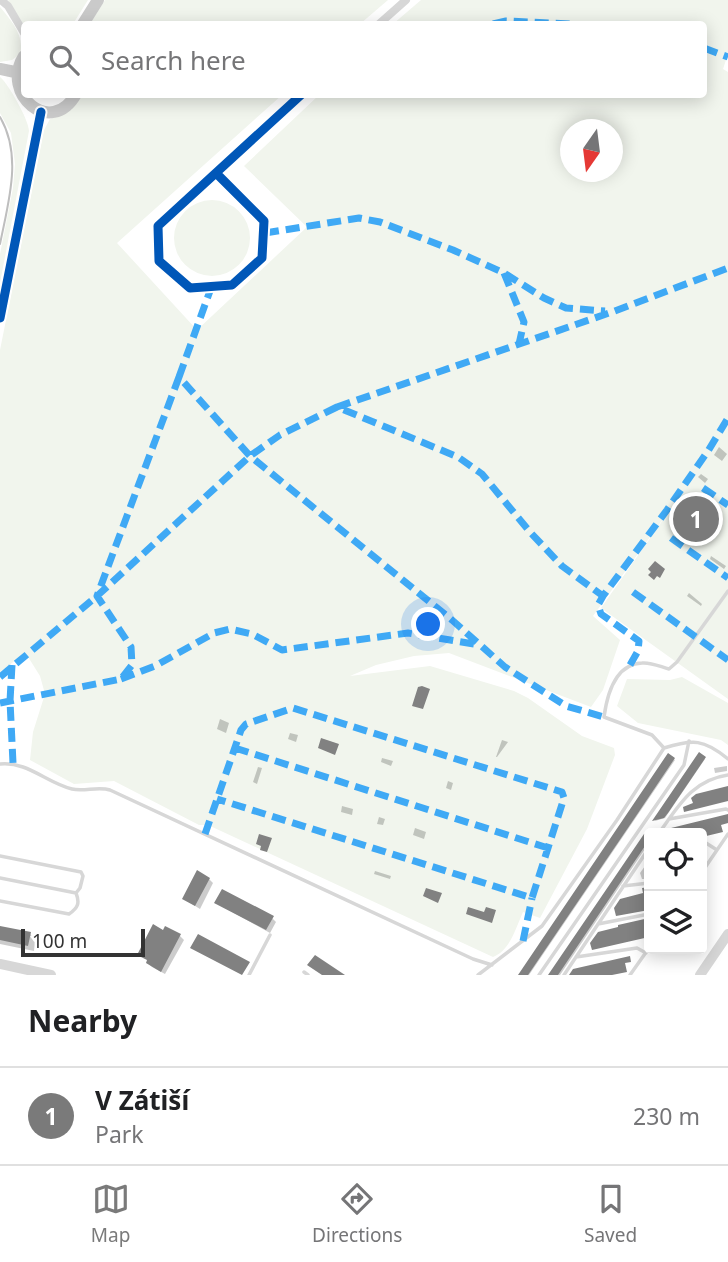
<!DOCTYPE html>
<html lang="en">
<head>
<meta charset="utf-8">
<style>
	body { margin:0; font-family:"Noto Sans",sans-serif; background:#f2f2f2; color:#202124 }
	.controls { position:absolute; right:21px; bottom:21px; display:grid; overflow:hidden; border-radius:7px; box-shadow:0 4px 18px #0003 }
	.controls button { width:63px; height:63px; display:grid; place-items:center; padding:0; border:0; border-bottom:2px solid #e0e0e0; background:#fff; color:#202124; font:35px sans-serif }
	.compass { position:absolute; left:560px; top:119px; width:63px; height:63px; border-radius:50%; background:#fff; box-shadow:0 4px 18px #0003; rotate:194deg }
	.scale { position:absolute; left:21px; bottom:18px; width:124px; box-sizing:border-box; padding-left:7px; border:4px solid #333; border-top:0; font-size:19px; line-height:24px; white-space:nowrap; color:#333; -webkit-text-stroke:5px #fff; paint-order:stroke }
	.you { position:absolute; left:429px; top:625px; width:24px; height:24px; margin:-18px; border:5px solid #fff; border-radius:50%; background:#1a73e8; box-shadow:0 0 0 10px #1a73e833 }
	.badge { display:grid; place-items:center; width:46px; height:46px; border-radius:50%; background:#7a7a7a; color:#fff; font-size:23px; font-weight:700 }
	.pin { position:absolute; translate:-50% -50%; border:4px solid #fff; box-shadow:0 2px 7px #0006 }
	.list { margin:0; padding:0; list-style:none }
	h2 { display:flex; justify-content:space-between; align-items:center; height:91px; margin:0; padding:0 28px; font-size:30px }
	h2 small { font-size:23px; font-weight:400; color:#757577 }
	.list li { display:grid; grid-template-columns:46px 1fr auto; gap:21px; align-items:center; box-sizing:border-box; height:98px; padding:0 28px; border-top:2px solid #e0e0e0 }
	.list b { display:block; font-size:26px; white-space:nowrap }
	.list p { margin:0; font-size:23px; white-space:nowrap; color:#757577 }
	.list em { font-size:23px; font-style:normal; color:#757577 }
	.icon { flex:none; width:38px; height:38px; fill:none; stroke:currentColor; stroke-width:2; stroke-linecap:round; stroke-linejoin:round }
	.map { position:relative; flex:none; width:728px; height:975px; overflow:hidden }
	.search { position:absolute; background:#fff; box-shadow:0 4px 18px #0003; left:21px; right:21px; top:21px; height:77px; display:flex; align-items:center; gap:18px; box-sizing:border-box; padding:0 24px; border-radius:7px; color:#757577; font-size:26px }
	.sheet { height:189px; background:#fff }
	nav { display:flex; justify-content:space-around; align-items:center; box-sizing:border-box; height:98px; border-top:2px solid #e0e0e0; background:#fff; font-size:19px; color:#757577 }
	nav a { display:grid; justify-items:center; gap:4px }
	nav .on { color:#7a7a7a }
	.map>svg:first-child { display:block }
	.green { fill:#f1f5ed; fill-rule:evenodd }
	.shadow { fill:#0003 }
	.building { fill:#818181 }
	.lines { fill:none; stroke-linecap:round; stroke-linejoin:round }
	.service { stroke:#d7d7d7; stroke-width:3.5 }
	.minor { stroke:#d7d7d7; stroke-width:8 }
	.tertiary { stroke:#d7d7d7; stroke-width:10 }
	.primary { stroke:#cacaca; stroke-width:12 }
	.tram { stroke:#bebebe; stroke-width:2 }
	.quiet { stroke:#3fa9f5; stroke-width:7; stroke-dasharray:14 7; stroke-linecap:butt }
	.cycleway-casing { stroke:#fff; stroke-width:13 }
	.cycleway { stroke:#0057b8; stroke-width:9 }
</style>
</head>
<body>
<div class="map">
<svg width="728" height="975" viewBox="0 0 728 975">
	<rect width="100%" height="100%" fill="#fff"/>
	<!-- green -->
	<path class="green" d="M8,0H88L73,24L24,25Z
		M105,0H388L360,24H90Z
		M421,0H728V54L723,69L728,72V699L601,608L679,497L593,616L620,640L603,690L591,707L449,653L414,656L376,665L350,676L430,666L514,691L528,698L582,736L614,748L615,755L587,829L540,918L523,912C516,927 510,951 493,957L208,825H199L114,781L74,784L30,760L33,732L45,694L40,676L25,652L0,673V350L44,130L50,119L61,115L80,95H282L117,243L197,330L307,227L244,166L319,95L704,94V24H393ZM570,130H612V172H570Z
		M0,7C11,20 25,36 20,54L12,60L0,62Z
		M0,77C8,83 29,120 29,131L0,283V254L13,188L15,164L11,133L0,113Z
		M174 238a38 38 0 1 1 76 0a38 38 0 1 1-76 0Z
		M682,677L728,703V745L721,740L638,723L617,706L627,679L670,680Z"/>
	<!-- shadow -->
	<path class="shadow" d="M719,447L727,454L722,461L714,455Z
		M701,474L708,479L705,483L698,477Z
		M711,556L726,566L724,569L710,559Z
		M689,593L702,604L701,606L687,596Z
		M220,719L229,723L226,733L217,729Z
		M290,733L298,735L296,742L288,739Z
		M502,740L508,742L497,757H496Z
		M668,755L675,760L529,975H520Z
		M700,755L705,759L665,818L655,821Z
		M382,758L393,761L391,766L381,762Z
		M727,766V771L715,773L714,768Z
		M258,767L262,768L257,784L253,782Z
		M448,781L453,783L451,790L446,788Z
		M342,806L353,809L352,815L341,812Z
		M379,817L385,819L383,825L377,824Z
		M415,828L426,832L424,839L413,835Z
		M649,834V843L560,975H550L645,835Z
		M649,864V879H642L640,873L645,866Z
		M375,871L391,876L390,879L374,874Z
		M209,879L213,883L200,909L184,899Z
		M216,903L272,918L276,922L270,933Z
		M0,928L30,934L36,940L34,951L0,944Z
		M164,932L180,936L184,940L165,974L152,967L148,963L149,961L139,954Z"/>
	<!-- building -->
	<path class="building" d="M655,561L665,569L660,578L657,576L654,580L648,575L651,572L648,569Z
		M422,686L430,689L423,709L412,706L418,687Z
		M321,738L339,744L335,755L318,748Z
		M699,752L706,757L668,813L664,818L652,821Z
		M668,753L675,758L634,819L528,975H518Z
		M728,786V801L684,812L683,807L693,803L691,798L696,794Z
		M728,814V823L721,825L723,832L702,837V833H664L667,829Z
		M655,831L649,833V840L558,975H548L644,834Z
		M259,834L272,838L267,852L260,850L261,846L256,844Z
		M197,870L210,878L195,906L182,899Z
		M649,887V910L616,916L614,908L620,899L643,893L642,888Z
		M426,888L442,893L438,903L423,896Z
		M222,889L274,916L266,930L214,903Z
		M468,907L484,912L486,907L496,910L492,923L466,914Z
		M649,918V937L592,950L590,943L598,932L618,927V925Z
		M153,924L163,930L165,926L181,934L161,972L146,963L147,960L137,955Z
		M0,926L31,932L28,946L0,940Z
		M198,934L250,962L242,975L190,948Z
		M315,955L345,975H322L307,965Z
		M630,956L631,962L625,963L627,972L612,975H569L573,969Z"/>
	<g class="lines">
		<!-- service -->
		<path class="service" d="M664,748C693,739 704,739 728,759
			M0,764C27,761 47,783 72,789C84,792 98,786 110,790L473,959L492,965
			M669,819L726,809L728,810
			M659,833C678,807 692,780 728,775
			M702,844L706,843L717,850
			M0,856L81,872L83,876L80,888L76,893C80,903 78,908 69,914L0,901
			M702,872L728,834
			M0,878L76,893
			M623,886L649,883
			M598,924L649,914
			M576,957L637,948L646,953
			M304,972L308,975
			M249,975L270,935
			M478,975L542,926L617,820L664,748L652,735L604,717C607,695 615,664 642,663C651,662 661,667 669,669L677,662L728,591
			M539,975L684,765L689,741
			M564,975L649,848
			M630,975L649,948"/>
		<!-- minor -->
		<path class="minor" d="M1,0L8,6L24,33
			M379,24L406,0
			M216,173L264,221L262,258L232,285L190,288L159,261L158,226C206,182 254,138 302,94"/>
		<!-- tertiary -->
		<path class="tertiary" d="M0,318L41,112
			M0,964L51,975
			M700,975L728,934"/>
		<!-- primary -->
		<path class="primary" d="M83,24L98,0
			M24,56C0,94 51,138 76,94
			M0,69L15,72"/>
		<!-- tram -->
		<path class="tram" d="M0,117C23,156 8,203 0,244"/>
		<!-- quiet -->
		<path class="quiet" d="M493,24L506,21L571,24
			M704,48L728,57
			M265,233L359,218L380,222L453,250L504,273L544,298L566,308L605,311
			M504,273L524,322L519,344
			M179,377L211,288
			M337,407L612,312L728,268
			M703,488L728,505
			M671,538L728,578
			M633,592L728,660
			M12,665L10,701L13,763
			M630,665L638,651L639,641L601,614L598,605L603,596L667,510L708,451L728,418
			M0,677L97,596L250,456L280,435L337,407L458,457L482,474L530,532L562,566L603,596
			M121,679L155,666L214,633L230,629L252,634L282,650L408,633L480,645
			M0,703L121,679L132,665L131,647L97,596L179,377L250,456L452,620L505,667L566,706L604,717
			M235,748L548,848
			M205,834L241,730L246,724L293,708L562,792L564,798L532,898L217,799
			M523,941L532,898"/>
		<defs>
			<path id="cycleway" d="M216,173L264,221L262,258L232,285L190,288L159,261L158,226C206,182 254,138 302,94
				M0,318L41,112"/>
		</defs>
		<!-- cycleway casing -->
		<use href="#cycleway" class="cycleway-casing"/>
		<!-- cycleway -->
		<use href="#cycleway" class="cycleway"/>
	</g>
</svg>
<div class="controls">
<button><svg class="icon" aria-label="locate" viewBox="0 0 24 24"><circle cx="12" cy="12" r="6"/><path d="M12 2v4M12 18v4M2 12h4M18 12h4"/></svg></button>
<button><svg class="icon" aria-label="layers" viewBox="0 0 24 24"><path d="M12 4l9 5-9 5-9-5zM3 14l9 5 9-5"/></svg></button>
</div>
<svg class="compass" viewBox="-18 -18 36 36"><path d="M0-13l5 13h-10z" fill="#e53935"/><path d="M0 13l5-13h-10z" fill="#757577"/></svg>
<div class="scale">100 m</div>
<div class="you"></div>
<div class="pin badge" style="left:696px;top:519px">1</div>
<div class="search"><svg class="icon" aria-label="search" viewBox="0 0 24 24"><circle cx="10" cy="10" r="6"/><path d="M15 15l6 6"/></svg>Search here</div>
</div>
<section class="sheet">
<h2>Nearby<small></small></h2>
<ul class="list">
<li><span class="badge">1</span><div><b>V Zátiší</b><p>Park</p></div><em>230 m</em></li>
</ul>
</section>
<nav>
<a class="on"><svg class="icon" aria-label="map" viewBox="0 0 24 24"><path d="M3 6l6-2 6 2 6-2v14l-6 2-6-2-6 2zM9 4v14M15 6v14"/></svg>Map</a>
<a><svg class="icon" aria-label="directions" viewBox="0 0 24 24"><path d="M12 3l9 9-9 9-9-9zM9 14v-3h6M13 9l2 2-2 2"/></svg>Directions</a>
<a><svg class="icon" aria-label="saved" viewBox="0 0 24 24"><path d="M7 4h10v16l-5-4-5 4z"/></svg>Saved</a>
</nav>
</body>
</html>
